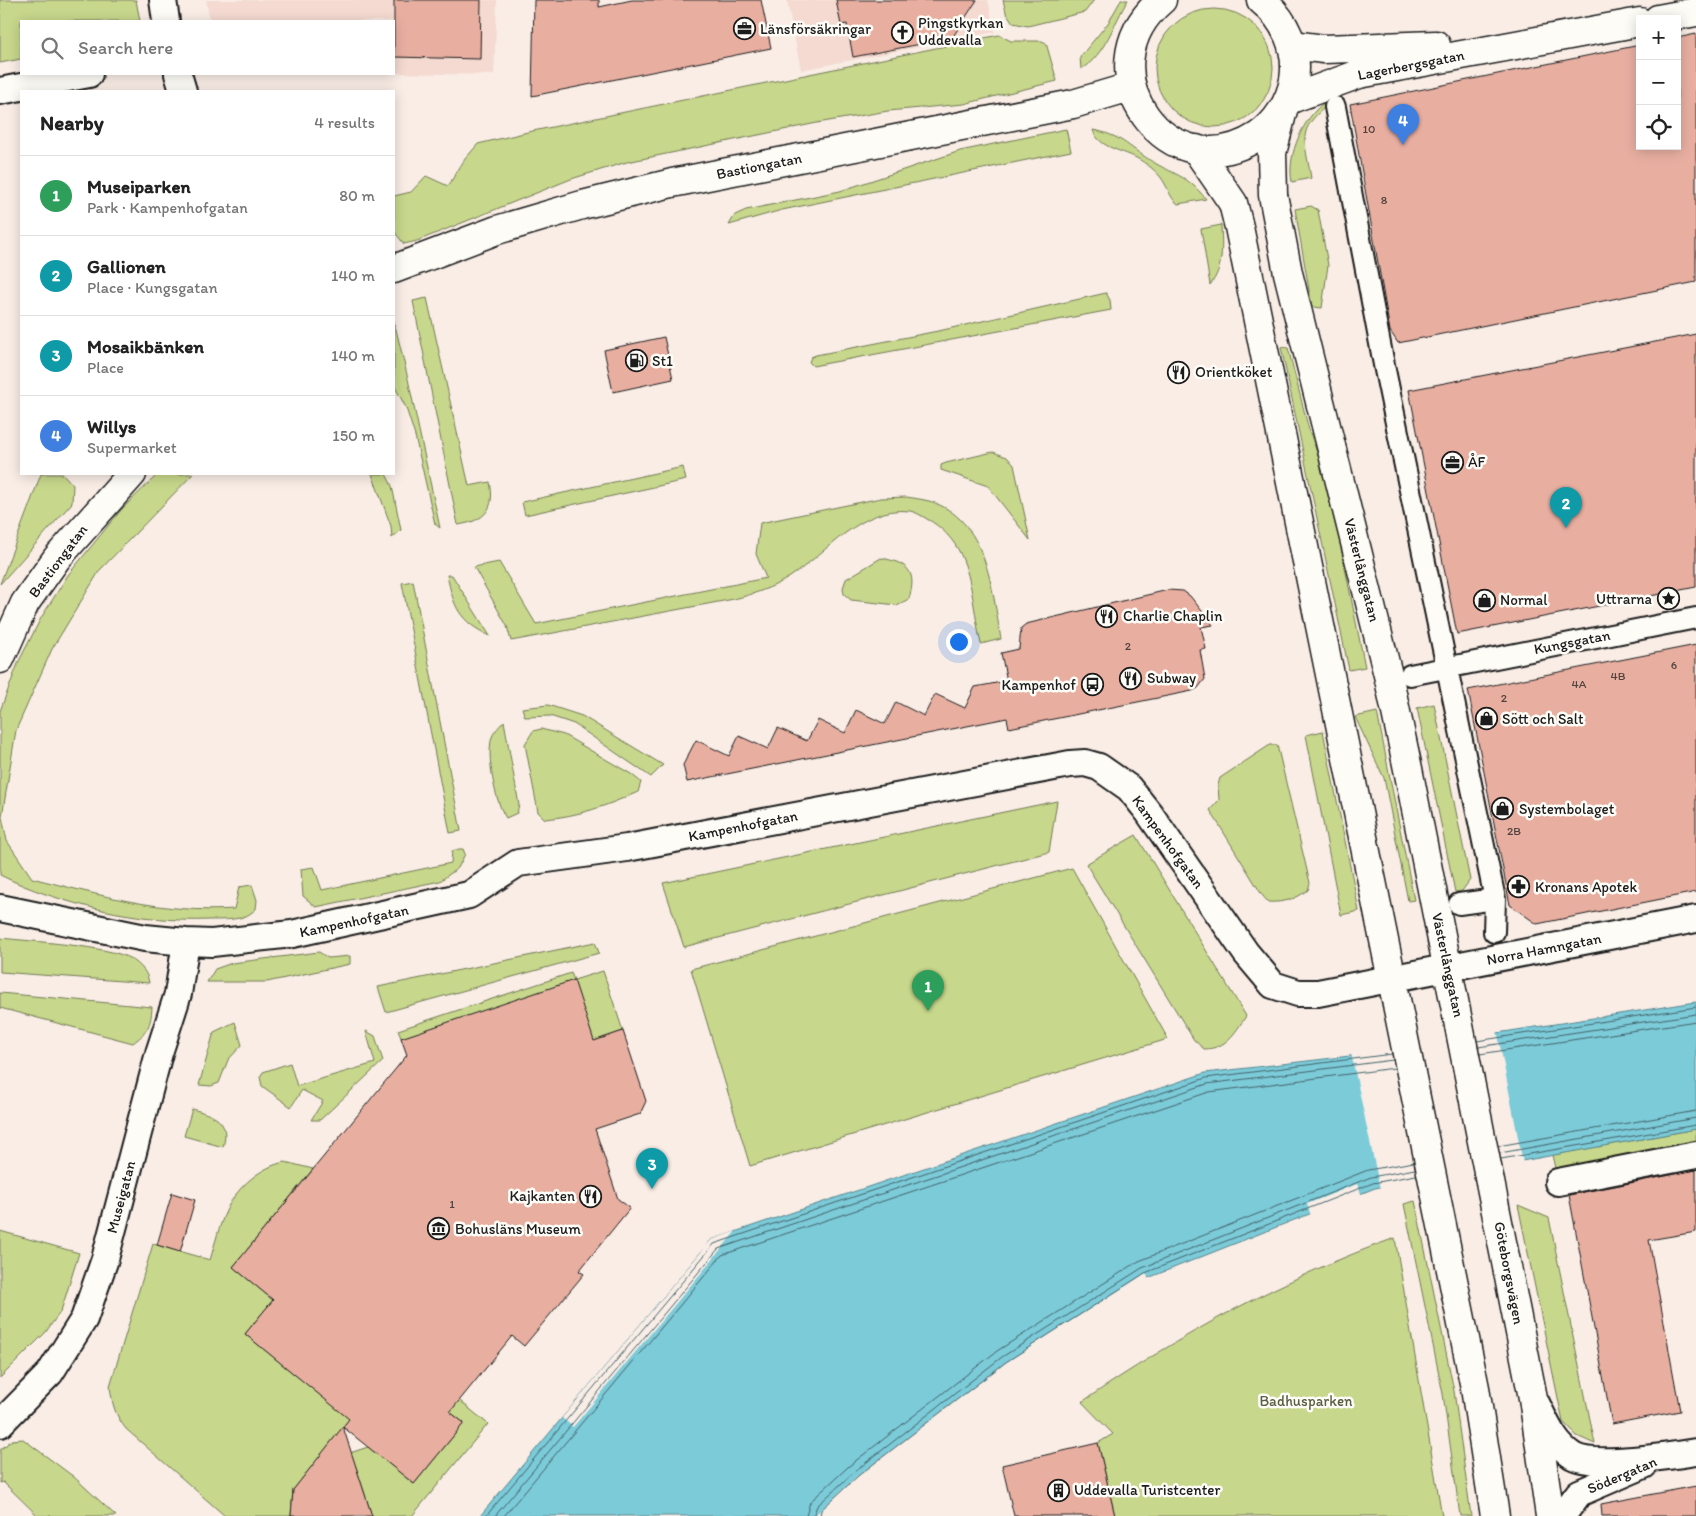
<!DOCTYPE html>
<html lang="en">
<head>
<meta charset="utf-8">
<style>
	body { margin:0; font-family:Itim,sans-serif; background:#f6f6f6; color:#222 }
	.controls { position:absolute; right:15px; top:15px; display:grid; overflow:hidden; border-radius:0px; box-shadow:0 2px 12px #0003 }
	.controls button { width:45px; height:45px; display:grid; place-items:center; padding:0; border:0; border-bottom:1px solid #e0e0e0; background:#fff; color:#222; font:25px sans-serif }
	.you { position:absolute; left:958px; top:641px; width:18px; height:18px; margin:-12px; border:4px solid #fff; border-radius:50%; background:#1a73e8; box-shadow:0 0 0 8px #1a73e833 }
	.badge { display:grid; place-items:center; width:32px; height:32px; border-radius:50%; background:#2563eb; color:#fff; font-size:16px; font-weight:700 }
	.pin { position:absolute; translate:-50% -41px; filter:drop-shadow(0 1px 2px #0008) }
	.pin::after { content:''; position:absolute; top:26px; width:18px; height:15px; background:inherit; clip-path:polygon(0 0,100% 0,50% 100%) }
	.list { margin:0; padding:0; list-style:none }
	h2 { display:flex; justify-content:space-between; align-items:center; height:65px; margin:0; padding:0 20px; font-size:21px }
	h2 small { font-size:16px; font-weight:400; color:#767676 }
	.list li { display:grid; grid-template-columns:32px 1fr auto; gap:15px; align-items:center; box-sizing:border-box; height:80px; padding:0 20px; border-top:1px solid #e0e0e0 }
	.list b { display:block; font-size:19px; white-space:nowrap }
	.list p { margin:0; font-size:16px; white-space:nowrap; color:#767676 }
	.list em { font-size:16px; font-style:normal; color:#767676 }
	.icon { flex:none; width:28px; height:28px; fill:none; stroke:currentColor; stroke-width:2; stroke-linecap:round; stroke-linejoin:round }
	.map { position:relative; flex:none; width:1696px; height:1516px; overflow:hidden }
	.search { position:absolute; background:#fff; box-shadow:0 2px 12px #0003; left:20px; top:20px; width:375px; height:55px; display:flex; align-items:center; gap:12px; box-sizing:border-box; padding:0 18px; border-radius:0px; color:#767676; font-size:19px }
	.panel { position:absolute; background:#fff; box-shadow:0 2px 12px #0003; left:20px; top:90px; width:375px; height:385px; border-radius:0px }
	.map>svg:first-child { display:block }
	.built { fill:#f4dad1 }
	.green { fill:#c7d78b; stroke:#727a54 }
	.water { fill:#7ccbd9; stroke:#56858d }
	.pier { fill:#f9ede6 }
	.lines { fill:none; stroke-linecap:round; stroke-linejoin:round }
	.shore { stroke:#426268; stroke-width:1 }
	.building { fill:#e8afa1; stroke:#1c1c1c }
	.pedestrian-casing { stroke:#1c1c1c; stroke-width:24 }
	.minor-casing { stroke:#1c1c1c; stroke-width:30 }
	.tertiary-casing { stroke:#1c1c1c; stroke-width:31 }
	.secondary-casing { stroke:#1c1c1c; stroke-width:31 }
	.pedestrian { stroke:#fdfcf7; stroke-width:20 }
	.minor { stroke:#fdfcf7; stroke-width:26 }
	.tertiary { stroke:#fdfcf7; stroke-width:28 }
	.secondary { stroke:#fdfcf7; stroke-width:28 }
	.labels { text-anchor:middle; stroke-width:5; stroke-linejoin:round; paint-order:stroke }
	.number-label { font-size:12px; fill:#4f413d }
	.poi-label { font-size:15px; fill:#1c1c1c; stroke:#fdfcf7; text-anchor:start }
	.street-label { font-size:15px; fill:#1c1c1c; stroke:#fdfcf7 }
	.park-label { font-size:15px; fill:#585d43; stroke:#fdfcf7 }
</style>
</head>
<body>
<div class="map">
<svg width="1696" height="1516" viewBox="0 0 1696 1516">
	<rect width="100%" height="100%" fill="#f9ede6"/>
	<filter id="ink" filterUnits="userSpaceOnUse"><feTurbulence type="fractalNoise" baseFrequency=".02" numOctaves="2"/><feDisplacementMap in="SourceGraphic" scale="10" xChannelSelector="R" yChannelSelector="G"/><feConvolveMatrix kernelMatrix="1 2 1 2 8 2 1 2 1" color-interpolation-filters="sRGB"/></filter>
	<g filter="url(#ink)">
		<!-- built -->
		<path class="built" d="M206,0H497L494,75L394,73V21H210Z
			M787,0H988L995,32L801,70Z"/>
		<!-- green -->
		<path class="green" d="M0,0H136L140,21H21V59L0,63Z
			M1003,0H1094L1085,12L1028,26L1013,23L1006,12Z
			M1121,0H1128C1114,22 1105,56 1081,69L1080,57L1108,23Z
			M1155 68a59 59 0 1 1 118 0a59 59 0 1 1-118 0Z
			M999,35L1011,41H1042L1046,43L1057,81L964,104L888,111L817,123L627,162L571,179L417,241L404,244L394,231V196L411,192L426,176L448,186L465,159L478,144L528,132Z
			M1342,92V95C1329,104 1304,120 1305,139C1305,151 1309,165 1311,178L1292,182C1287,158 1300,127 1316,110C1323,102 1334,98 1342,92Z
			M1066,129L1071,151L782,210L729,225L735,215L746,210L840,191L960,151Z
			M1093,130C1121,135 1127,146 1150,160C1175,176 1185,173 1206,199L1178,204C1171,199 1169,191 1165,184C1160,174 1150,166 1140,160C1124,150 1099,149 1093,130Z
			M1311,206L1318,210L1328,265L1322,308L1312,307L1295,209Z
			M1221,225C1222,246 1224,268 1210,285L1201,229Z
			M1106,293L1110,300L1111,310L818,365L813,366L809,362L811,357L816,355L943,330Z
			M427,298L469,486L490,482C496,510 484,521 458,525L413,301Z
			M394,321L408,379L440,528L435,524L415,436L406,408L394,385Z
			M1281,347L1288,348L1309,430L1328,483L1365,667L1349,670Z
			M993,452L1007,457L1014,465L1030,540L988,486L941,470V465L946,463Z
			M683,467L686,480L525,515L522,502Z
			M41,474H63L73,485L72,503L0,584Z
			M158,474H193L100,570L52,649L16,730L2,817L7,841L32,878C99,895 165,914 234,909L239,887L252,885L257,900L256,909C252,912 248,916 243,917C233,920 220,920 209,920C142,923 60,905 0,875V711L19,661L41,618L68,575L121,510Z
			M372,474H386L392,486L401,530L392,538L391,526Z
			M906,497C913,498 921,499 929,501C987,518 992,589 1001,639L981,644C974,615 973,581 961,555C954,540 941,526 927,519C922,516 916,512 910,511C863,505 826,553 790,577C772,588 754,594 734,599L511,641L507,626L474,567L499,562L536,624L766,578L756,554L760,523L881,498Z
			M881,558C909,563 917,572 909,599L897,605L851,600L844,594L843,588L846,579Z
			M447,575H452L490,636C459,621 454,608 447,575Z
			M413,581L461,831L450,833L402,583Z
			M1434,704L1470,880L1462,891L1455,892L1417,708Z
			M548,705L582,716L663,765L651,777L574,724L550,716L525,717L522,708Z
			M1377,712L1414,900L1408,901L1384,778L1355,717Z
			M504,721L519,805L517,813L506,818C495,802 486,755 492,737C494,731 500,726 504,721Z
			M541,729L564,735L631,774L641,782L638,792C606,806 579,816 545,819L538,812L525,744L533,731Z
			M1323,731L1359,911L1341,915L1306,735Z
			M1270,745H1277L1310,883L1308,890C1296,899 1284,903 1268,902L1262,895L1210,810L1219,800L1218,785L1220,778Z
			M1057,801L1049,852L684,947L663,883Z
			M1136,835L1246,1016C1235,1033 1226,1049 1204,1049L1194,1040L1086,864Z
			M459,849H463L465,854L458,868L440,881L316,907L303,896L301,869L314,867L322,890L451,863L452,851Z
			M1072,868L1168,1039L750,1166L691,969Z
			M0,938C28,941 111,946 131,959C140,964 148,973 149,983L0,972Z
			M595,942L599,953L386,1012L378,987Z
			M319,952L328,958L350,956V964L267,982H207L215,969L232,963Z
			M603,971L623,1031L594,1041L401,1038L398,1030L571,973L574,980Z
			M0,993L152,1007C151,1025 148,1032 133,1043L0,1008Z
			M235,1022L242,1045L228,1060L219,1083L211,1086L199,1085L214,1032Z
			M366,1031L375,1036L383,1061L320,1120H311L323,1101L302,1090L291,1107L262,1086L260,1077L263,1072L290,1063L297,1086L375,1063Z
			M192,1109C213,1115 231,1120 223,1147L184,1136Z
			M1696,1129V1155L1558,1182L1552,1155Z
			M285,1162L313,1169L233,1267L273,1300L245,1334L320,1395L353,1415L293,1490L291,1516H225L126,1429C115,1415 112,1404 110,1386L153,1244L210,1260C215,1244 219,1225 227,1209C237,1187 262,1166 285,1162Z
			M1415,1201L1454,1391L1471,1516H1460L1443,1394L1404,1204Z
			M1518,1205L1549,1218L1595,1444L1577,1436L1563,1422Z
			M0,1231L79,1253L61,1311L45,1333L0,1378Z
			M1395,1238L1442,1516H1115L1098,1443L1113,1434L1082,1402C1180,1335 1283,1278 1395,1238Z
			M454,1396L488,1424L412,1516H372L356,1467L341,1456L368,1447L414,1484L464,1423L445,1408Z
			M23,1439L74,1477L116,1516H38L3,1482L0,1483V1450L12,1440Z"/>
		<!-- water -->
		<path class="water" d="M1696,1002V1129L1375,1188L1148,1278L1009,1366L861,1480L822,1516H480L711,1240L1205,1073L1350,1056Z"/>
		<!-- pier -->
		<path class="pier" d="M1497,1030L1523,1163L1380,1189L1351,1053Z
			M1357,1184L1362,1196L1311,1216L1307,1204Z
			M736,1231L573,1427L562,1418L711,1240Z
			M1146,1273L1149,1280L1010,1368L863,1482L826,1516H814L856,1477L1005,1363Z"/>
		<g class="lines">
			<!-- shore -->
			<path class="shore" d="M1477,1041L1696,1007
				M1478,1047L1696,1014
				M1480,1054L1696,1021
				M1498,1146L1696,1111
				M1500,1153L1696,1118
				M1501,1159L1696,1125
				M486,1516L714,1244L1206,1078L1392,1054
				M495,1516L718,1249L1207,1084L1393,1060
				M504,1516L722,1255L1209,1092L1395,1068
				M806,1516L810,1502L849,1466L997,1351L1139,1261L1368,1170L1414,1162
				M813,1516L817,1506L854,1472L1002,1357L1142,1268L1371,1177L1415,1169
				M820,1516L821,1510L858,1476L1006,1362L1145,1273L1373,1183L1416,1175"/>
		</g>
		<!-- building -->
		<path class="building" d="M394,0H481L480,59L394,57Z
			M534,0H599V7L632,0H761L771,48L532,96Z
			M836,0H977L952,38L853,57L847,24L841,25Z
			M1696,34V282L1398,343L1390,331L1350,104L1640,45V146H1677V38Z
			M1696,334V587L1457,634L1409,390Z
			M664,337L673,379L613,392L604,350Z
			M1168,590L1183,591L1190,596L1213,625L1201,627L1206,649L1200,650L1205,679L1198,688L1192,691L1009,728L1007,718L687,782L683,765L696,740L729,756L739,736L768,749L778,728L807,741L818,720L845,733L856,710L885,724L896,702L924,716L935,694L965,708L975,687L1007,681L1001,653L1019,649L1021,628L1026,624Z
			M1696,645V892L1537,924L1510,905L1468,690Z
			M574,980L594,1041L623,1031L646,1101L640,1114L595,1129L618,1199L630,1208L579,1271L584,1274L524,1346L512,1336L450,1412L464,1423L414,1484L343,1427L372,1516H291L293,1490L349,1419L245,1334L273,1300L233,1267L407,1055L401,1038Z
			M1696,1170V1232L1649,1240L1680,1411L1612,1424L1569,1195Z
			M172,1193L195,1200L180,1252L157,1245Z
			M1098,1443L1115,1516H1014L1002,1465Z
			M1696,1486V1516H1602L1601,1504Z"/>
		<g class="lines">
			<defs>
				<path id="pedestrian" d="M1335,107L1385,370L1495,899L1494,932
					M1410,675L1696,618
					M1459,904L1495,899"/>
				<path id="minor" d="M163,0L166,21
					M178,74L183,91
					M0,91L89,74
					M0,908L145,938L186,942L212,943L292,934L469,895L518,863L627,848L1070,764L1085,763L1099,767L1129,788L1149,813L1246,953L1273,985L1298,993H1318L1696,919
					M1558,1182L1696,1155
					M1536,1403C1546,1423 1554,1444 1573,1456C1594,1468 1671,1456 1696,1452
					M0,1424L50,1373L84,1319L105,1259L159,1053L178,994L186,942
					M1562,1516L1579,1493L1644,1465"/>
				<path id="tertiary" d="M1658,19L1696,12
					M1292,45L1324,49L1436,45
					M1288,100L1359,74L1640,22"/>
				<path id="secondary" d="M1162,0C1079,70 1169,194 1258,136C1277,123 1290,102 1294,80C1299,49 1285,19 1261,0
					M1283,110L1272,153L1273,195L1288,273L1389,679L1408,769L1533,1398L1550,1516
					M1196,149L1233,203L1239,227L1475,1388L1495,1516
					M394,269L497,230L582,205L672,183L1073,104L1130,87
					M0,659L25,603L57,558L132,474"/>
			</defs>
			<!-- pedestrian casing -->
			<use href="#pedestrian" class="pedestrian-casing"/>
			<!-- minor casing -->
			<use href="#minor" class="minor-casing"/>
			<!-- tertiary casing -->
			<use href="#tertiary" class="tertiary-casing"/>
			<!-- secondary casing -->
			<use href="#secondary" class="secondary-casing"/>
			<!-- pedestrian -->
			<use href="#pedestrian" class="pedestrian"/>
			<!-- minor -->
			<use href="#minor" class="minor"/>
			<!-- tertiary -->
			<use href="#tertiary" class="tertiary"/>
			<!-- secondary -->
			<use href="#secondary" class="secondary"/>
		</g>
	</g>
	<!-- icons -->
	<defs>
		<symbol id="office-ring" viewBox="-11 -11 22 22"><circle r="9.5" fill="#fdfcf7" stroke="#1c1c1c" stroke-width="1.5"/><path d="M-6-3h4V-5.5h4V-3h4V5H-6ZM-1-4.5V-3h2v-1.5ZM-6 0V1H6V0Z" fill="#1c1c1c"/></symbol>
		<symbol id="church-ring" viewBox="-11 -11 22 22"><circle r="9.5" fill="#fdfcf7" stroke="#1c1c1c" stroke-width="1.5"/><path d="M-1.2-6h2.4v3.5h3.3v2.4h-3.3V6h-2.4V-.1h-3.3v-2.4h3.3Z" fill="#1c1c1c"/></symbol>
		<symbol id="fuel-ring" viewBox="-11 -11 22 22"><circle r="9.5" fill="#fdfcf7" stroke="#1c1c1c" stroke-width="1.5"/><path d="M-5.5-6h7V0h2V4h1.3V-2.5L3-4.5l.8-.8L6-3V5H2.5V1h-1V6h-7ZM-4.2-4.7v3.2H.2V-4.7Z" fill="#1c1c1c"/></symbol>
		<symbol id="restaurant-ring" viewBox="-11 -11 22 22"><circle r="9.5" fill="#fdfcf7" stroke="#1c1c1c" stroke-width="1.5"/><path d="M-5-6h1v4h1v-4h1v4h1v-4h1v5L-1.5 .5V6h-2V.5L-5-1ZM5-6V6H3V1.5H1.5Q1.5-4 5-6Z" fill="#1c1c1c"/></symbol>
		<symbol id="sight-ring" viewBox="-11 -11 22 22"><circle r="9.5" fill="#fdfcf7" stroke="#1c1c1c" stroke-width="1.5"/><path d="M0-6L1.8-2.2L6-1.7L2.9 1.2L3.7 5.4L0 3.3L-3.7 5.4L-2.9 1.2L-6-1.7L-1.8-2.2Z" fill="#1c1c1c"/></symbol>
		<symbol id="shop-ring" viewBox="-11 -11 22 22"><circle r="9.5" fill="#fdfcf7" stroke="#1c1c1c" stroke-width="1.5"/><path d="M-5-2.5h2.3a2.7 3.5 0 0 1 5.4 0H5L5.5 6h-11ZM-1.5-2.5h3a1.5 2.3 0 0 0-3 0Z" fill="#1c1c1c"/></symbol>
		<symbol id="bus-ring" viewBox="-11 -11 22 22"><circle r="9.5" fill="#fdfcf7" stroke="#1c1c1c" stroke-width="1.5"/><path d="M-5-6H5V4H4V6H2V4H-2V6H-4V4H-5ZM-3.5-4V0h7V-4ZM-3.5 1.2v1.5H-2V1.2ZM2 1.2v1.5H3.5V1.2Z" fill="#1c1c1c"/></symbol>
		<symbol id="pharmacy-ring" viewBox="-11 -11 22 22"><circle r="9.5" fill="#fdfcf7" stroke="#1c1c1c" stroke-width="1.5"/><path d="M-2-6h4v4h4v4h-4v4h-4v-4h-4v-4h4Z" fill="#1c1c1c"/></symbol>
		<symbol id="museum-ring" viewBox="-11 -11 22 22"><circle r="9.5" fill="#fdfcf7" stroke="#1c1c1c" stroke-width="1.5"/><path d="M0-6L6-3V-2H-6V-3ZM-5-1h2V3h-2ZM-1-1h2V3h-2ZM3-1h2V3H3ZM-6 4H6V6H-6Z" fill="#1c1c1c"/></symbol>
		<symbol id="building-ring" viewBox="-11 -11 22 22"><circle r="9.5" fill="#fdfcf7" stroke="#1c1c1c" stroke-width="1.5"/><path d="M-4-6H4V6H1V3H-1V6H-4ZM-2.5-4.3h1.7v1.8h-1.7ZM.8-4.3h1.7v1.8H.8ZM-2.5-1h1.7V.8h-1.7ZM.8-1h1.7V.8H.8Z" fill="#1c1c1c"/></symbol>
	</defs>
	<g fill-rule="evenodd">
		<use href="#office-ring" x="732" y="16" width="25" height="25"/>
		<use href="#church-ring" x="890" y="20" width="25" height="25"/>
		<use href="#fuel-ring" x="624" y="348" width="25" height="25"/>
		<use href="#restaurant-ring" x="1166" y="360" width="25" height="25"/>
		<use href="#office-ring" x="1440" y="450" width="25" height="25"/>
		<use href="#sight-ring" x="1656" y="586" width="25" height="25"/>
		<use href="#shop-ring" x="1472" y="588" width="25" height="25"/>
		<use href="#restaurant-ring" x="1094" y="604" width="25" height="25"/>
		<use href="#restaurant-ring" x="1118" y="666" width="25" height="25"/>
		<use href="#bus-ring" x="1080" y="672" width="25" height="25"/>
		<use href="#shop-ring" x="1474" y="706" width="25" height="25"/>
		<use href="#shop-ring" x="1490" y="796" width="25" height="25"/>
		<use href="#pharmacy-ring" x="1506" y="874" width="25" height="25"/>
		<use href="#restaurant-ring" x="578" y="1184" width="25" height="25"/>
		<use href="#museum-ring" x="426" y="1216" width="25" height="25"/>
		<use href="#building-ring" x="1046" y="1478" width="25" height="25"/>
	</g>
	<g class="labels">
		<!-- number labels -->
		<g class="number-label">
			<text x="1369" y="133">10</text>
			<text x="1384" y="204">8</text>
			<text x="1128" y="650">2</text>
			<text x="1674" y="669">6</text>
			<text x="1618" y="680">4B</text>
			<text x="1579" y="688">4A</text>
			<text x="1504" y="702">2</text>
			<text x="1514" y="835">2B</text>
			<text x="452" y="1208">1</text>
		</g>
		<!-- poi labels -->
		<g class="poi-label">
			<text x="918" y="28">Pingstkyrkan<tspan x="918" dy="17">Uddevalla</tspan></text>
			<text x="760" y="34">Länsförsäkringar</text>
			<text x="652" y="366">St1</text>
			<text x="1195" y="377">Orientköket</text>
			<text x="1468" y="467">ÅF</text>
			<text x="1652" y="604" text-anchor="end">Uttrarna</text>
			<text x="1500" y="605">Normal</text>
			<text x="1123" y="621">Charlie Chaplin</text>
			<text x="1147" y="683">Subway</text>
			<text x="1076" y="690" text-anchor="end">Kampenhof</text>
			<text x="1502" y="724">Sött och Salt</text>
			<text x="1519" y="814">Systembolaget</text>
			<text x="1535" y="892">Kronans Apotek</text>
			<text x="575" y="1201" text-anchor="end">Kajkanten</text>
			<text x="455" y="1234">Bohusläns Museum</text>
			<text x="1074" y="1495">Uddevalla Turistcenter</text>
		</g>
		<!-- street labels -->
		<g class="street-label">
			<text transform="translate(1411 65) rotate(-11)" y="5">Lagerbergsgatan</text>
			<text transform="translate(759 166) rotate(-11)" y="5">Bastiongatan</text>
			<text transform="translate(58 561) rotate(-53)" y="5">Bastiongatan</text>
			<text transform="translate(1362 570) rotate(76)" y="5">Västerlånggatan</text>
			<text transform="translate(1572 642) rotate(-11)" y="5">Kungsgatan</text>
			<text transform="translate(743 826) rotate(-11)" y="5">Kampenhofgatan</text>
			<text transform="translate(1168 842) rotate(54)" y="5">Kampenhofgatan</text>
			<text transform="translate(354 921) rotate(-12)" y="5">Kampenhofgatan</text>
			<text transform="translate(1544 949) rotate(-11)" y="5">Norra Hamngatan</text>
			<text transform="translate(1448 965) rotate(78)" y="5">Västerlånggatan</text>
			<text transform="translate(121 1197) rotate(-75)" y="5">Museigatan</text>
			<text transform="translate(1509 1273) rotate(79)" y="5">Göteborgsvägen</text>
			<text transform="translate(1622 1475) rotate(-23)" y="5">Södergatan</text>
		</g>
		<!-- park labels -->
		<g class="park-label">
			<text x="1306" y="1406">Badhusparken</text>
		</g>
	</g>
</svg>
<div class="controls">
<button>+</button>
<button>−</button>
<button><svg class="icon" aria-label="locate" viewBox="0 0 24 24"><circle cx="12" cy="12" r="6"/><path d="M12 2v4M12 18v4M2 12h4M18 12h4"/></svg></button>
</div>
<div class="you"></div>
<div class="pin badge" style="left:928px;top:1011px;background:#2e9e5b">1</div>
<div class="pin badge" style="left:1566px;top:528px;background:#0f9aa8">2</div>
<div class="pin badge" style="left:652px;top:1189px;background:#0f9aa8">3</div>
<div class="pin badge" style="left:1403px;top:145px;background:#3f7fe0">4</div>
<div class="search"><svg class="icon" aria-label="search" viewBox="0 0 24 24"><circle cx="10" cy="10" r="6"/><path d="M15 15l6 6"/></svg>Search here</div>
<section class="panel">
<h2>Nearby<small>4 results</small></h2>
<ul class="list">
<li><span class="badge" style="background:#2e9e5b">1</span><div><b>Museiparken</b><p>Park · Kampenhofgatan</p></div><em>80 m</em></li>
<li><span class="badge" style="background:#0f9aa8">2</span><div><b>Gallionen</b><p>Place · Kungsgatan</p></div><em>140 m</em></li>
<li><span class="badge" style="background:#0f9aa8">3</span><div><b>Mosaikbänken</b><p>Place</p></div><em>140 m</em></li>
<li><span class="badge" style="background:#3f7fe0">4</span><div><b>Willys</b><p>Supermarket</p></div><em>150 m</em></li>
</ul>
</section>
</div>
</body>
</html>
